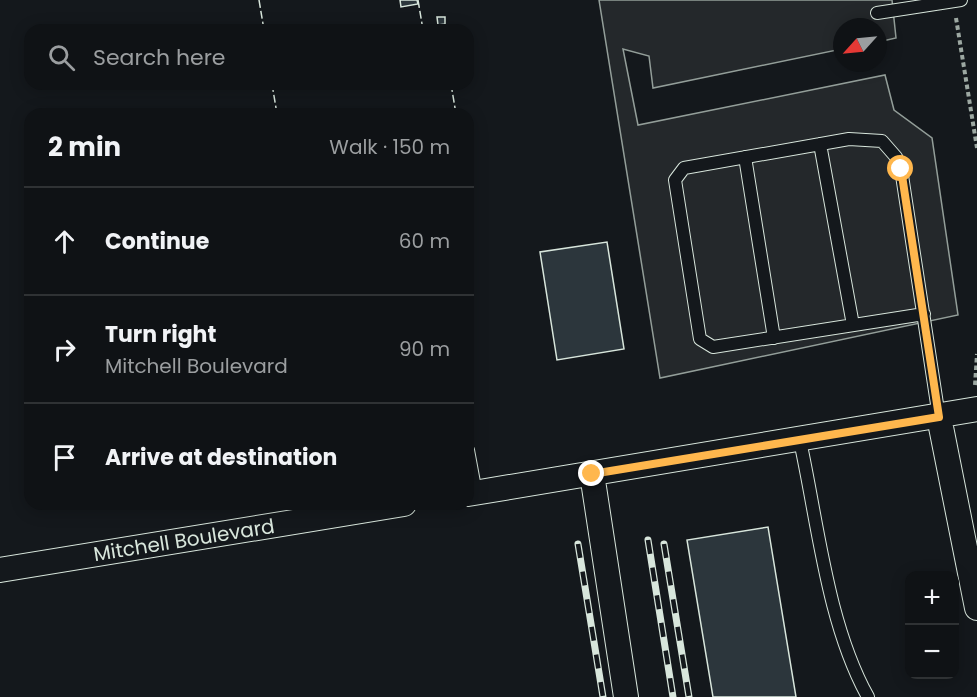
<!DOCTYPE html>
<html lang="en">
<head>
<meta charset="utf-8">
<style>
	body { margin:0; font-family:Poppins,sans-serif; background:#181b1e; color:#f1f3f6 }
	.controls { position:absolute; right:18px; bottom:18px; display:grid; overflow:hidden; border-radius:12px; box-shadow:0 3px 15px #0003 }
	.controls button { width:54px; height:54px; display:grid; place-items:center; padding:0; border:0; border-bottom:2px solid #2f3234; background:#0f1215; color:#f1f3f6; font:30px sans-serif }
	.compass { position:absolute; left:833px; top:18px; width:54px; height:54px; border-radius:50%; background:#0f1215; box-shadow:0 3px 15px #0003; rotate:243deg }
	.stop { position:absolute; width:18px; height:18px; margin:-14px; border:4px solid #ffb74d; border-radius:50%; background:#fff }
	.stop.end { background:#ffb74d; border-color:#fff; box-shadow:0 2px 6px #0008 }
	.list { margin:0; padding:0; list-style:none }
	h2 { display:flex; justify-content:space-between; align-items:center; height:78px; margin:0; padding:0 24px; font-size:26px }
	h2 small { font-size:20px; font-weight:400; color:#9b9ea0 }
	.list li { display:grid; grid-template-columns:39px 1fr auto; gap:18px; align-items:center; box-sizing:border-box; height:108px; padding:0 24px; border-top:2px solid #2f3234 }
	.list b { display:block; font-size:22px; white-space:nowrap }
	.list p { margin:0; font-size:20px; white-space:nowrap; color:#9b9ea0 }
	.list em { font-size:20px; font-style:normal; color:#9b9ea0 }
	.icon { flex:none; width:33px; height:33px; fill:none; stroke:currentColor; stroke-width:2; stroke-linecap:round; stroke-linejoin:round }
	.map { position:relative; flex:none; width:977px; height:697px; overflow:hidden }
	.search { position:absolute; background:#0f1215; box-shadow:0 3px 15px #0003; left:24px; top:24px; width:450px; height:66px; display:flex; align-items:center; gap:15px; box-sizing:border-box; padding:0 21px; border-radius:18px; color:#9b9ea0; font-size:22px }
	.panel { position:absolute; background:#0f1215; box-shadow:0 3px 15px #0003; left:24px; top:108px; width:450px; height:402px; border-radius:18px }
	.map>svg:first-child { display:block }
	.parking { fill:#24282b; stroke:#939e99; stroke-width:1.5 }
	.building { fill:#2c363c; stroke:#d8e6dc; stroke-width:1.5 }
	.lines { fill:none; stroke-linecap:round; stroke-linejoin:round }
	.service-casing { stroke:#d8e6dc; stroke-width:14 }
	.minor-casing { stroke:#d8e6dc; stroke-width:26 }
	.path { stroke:#9da8a2; stroke-width:4; stroke-dasharray:4.5 3; stroke-linecap:butt }
	.service { stroke:#14181c; stroke-width:12 }
	.minor { stroke:#14181c; stroke-width:24 }
	.rail-casing { stroke:#d8e6dc; stroke-width:7 }
	.rail { stroke:#14181c; stroke-width:4.5; stroke-dasharray:14; stroke-linecap:butt }
	.fence { stroke:#d8e6dc; stroke-width:1.5; stroke-dasharray:8 3; stroke-linecap:butt }
	.route { stroke:#ffb74d; stroke-width:8 }
	.labels { text-anchor:middle; stroke-width:4.5; stroke-linejoin:round; paint-order:stroke }
	.street-label { font-size:20px; fill:#d8e6dc; stroke:#14181c }
</style>
</head>
<body>
<div class="map">
<svg width="977" height="697" viewBox="0 0 977 697">
	<rect width="100%" height="100%" fill="#14181c"/>
	<!-- parking -->
	<path class="parking" d="M599,0H892L896,38L878,42V27H842V49L653,88L649,56L623,49L638,125L885,75L894,110L932,138L958,315L660,378Z"/>
	<!-- building -->
	<path class="building" d="M400,0H417L418,4L401,7Z
		M437,17H445V24L438,25Z
		M607,242L624,349L557,360L540,252Z
		M768,527L796,697H713L687,540Z"/>
	<g class="lines">
		<defs>
			<path id="service" d="M877,13L961,0
				M820,144L853,325
				M745,157L774,338
				M924,314L713,347L700,339L675,180L684,168L849,139L882,141L896,157L901,169L939,417
				M800,441C818,523 827,623 868,697
				M468,450L476,493"/>
			<path id="minor" d="M939,417L977,608
				M592,474L626,697
				M468,494L977,409
				M0,570L404,504"/>
		</defs>
		<!-- service casing -->
		<use href="#service" class="service-casing"/>
		<!-- minor casing -->
		<use href="#minor" class="minor-casing"/>
		<!-- path -->
		<path class="path" d="M956,18L977,148
			M975,385L977,354"/>
		<!-- service -->
		<use href="#service" class="service"/>
		<!-- minor -->
		<use href="#minor" class="minor"/>
		<defs>
			<path id="rail" d="M648,540L673,697
				M578,544L603,697
				M664,544L689,697"/>
		</defs>
		<!-- rail casing -->
		<use href="#rail" class="rail-casing"/>
		<!-- rail -->
		<use href="#rail" class="rail"/>
		<!-- fence -->
		<path class="fence" d="M259,0L264,30
			M418,0L423,30
			M272,84L277,114
			M451,84L456,114
			M468,189V191"/>
	</g>
	<g class="lines">
		<!-- route -->
		<path class="route" d="M592,474L939,417L901,169"/>
	</g>
	<g class="labels">
		<!-- street labels -->
		<g class="street-label">
			<text transform="translate(184 540) rotate(-9)" y="7">Mitchell Boulevard</text>
		</g>
	</g>
</svg>
<div class="controls">
<button>+</button>
<button>−</button>
</div>
<svg class="compass" viewBox="-18 -18 36 36"><path d="M0-13l5 13h-10z" fill="#e53935"/><path d="M0 13l5-13h-10z" fill="#9b9ea0"/></svg>
<div class="stop" style="left:901px;top:169px"></div>
<div class="stop end" style="left:592px;top:474px"></div>
<div class="search"><svg class="icon" aria-label="search" viewBox="0 0 24 24"><circle cx="10" cy="10" r="6"/><path d="M15 15l6 6"/></svg>Search here</div>
<section class="panel">
<h2>2 min<small>Walk · 150 m</small></h2>
<ul class="list">
<li><svg class="icon" aria-label="ahead" viewBox="0 0 24 24"><path d="M12 20V5M6 11l6-6 6 6"/></svg><div><b>Continue</b></div><em>60 m</em></li>
<li><svg class="icon" aria-label="right" viewBox="0 0 24 24"><path d="M7 20v-9h11M14 6l5 5-5 5"/></svg><div><b>Turn right</b><p>Mitchell Boulevard</p></div><em>90 m</em></li>
<li><svg class="icon" aria-label="arrive" viewBox="0 0 24 24"><path d="M6 21V4h12l-3 4 3 4H6"/></svg><div><b>Arrive at destination</b></div></li>
</ul>
</section>
</div>
</body>
</html>
